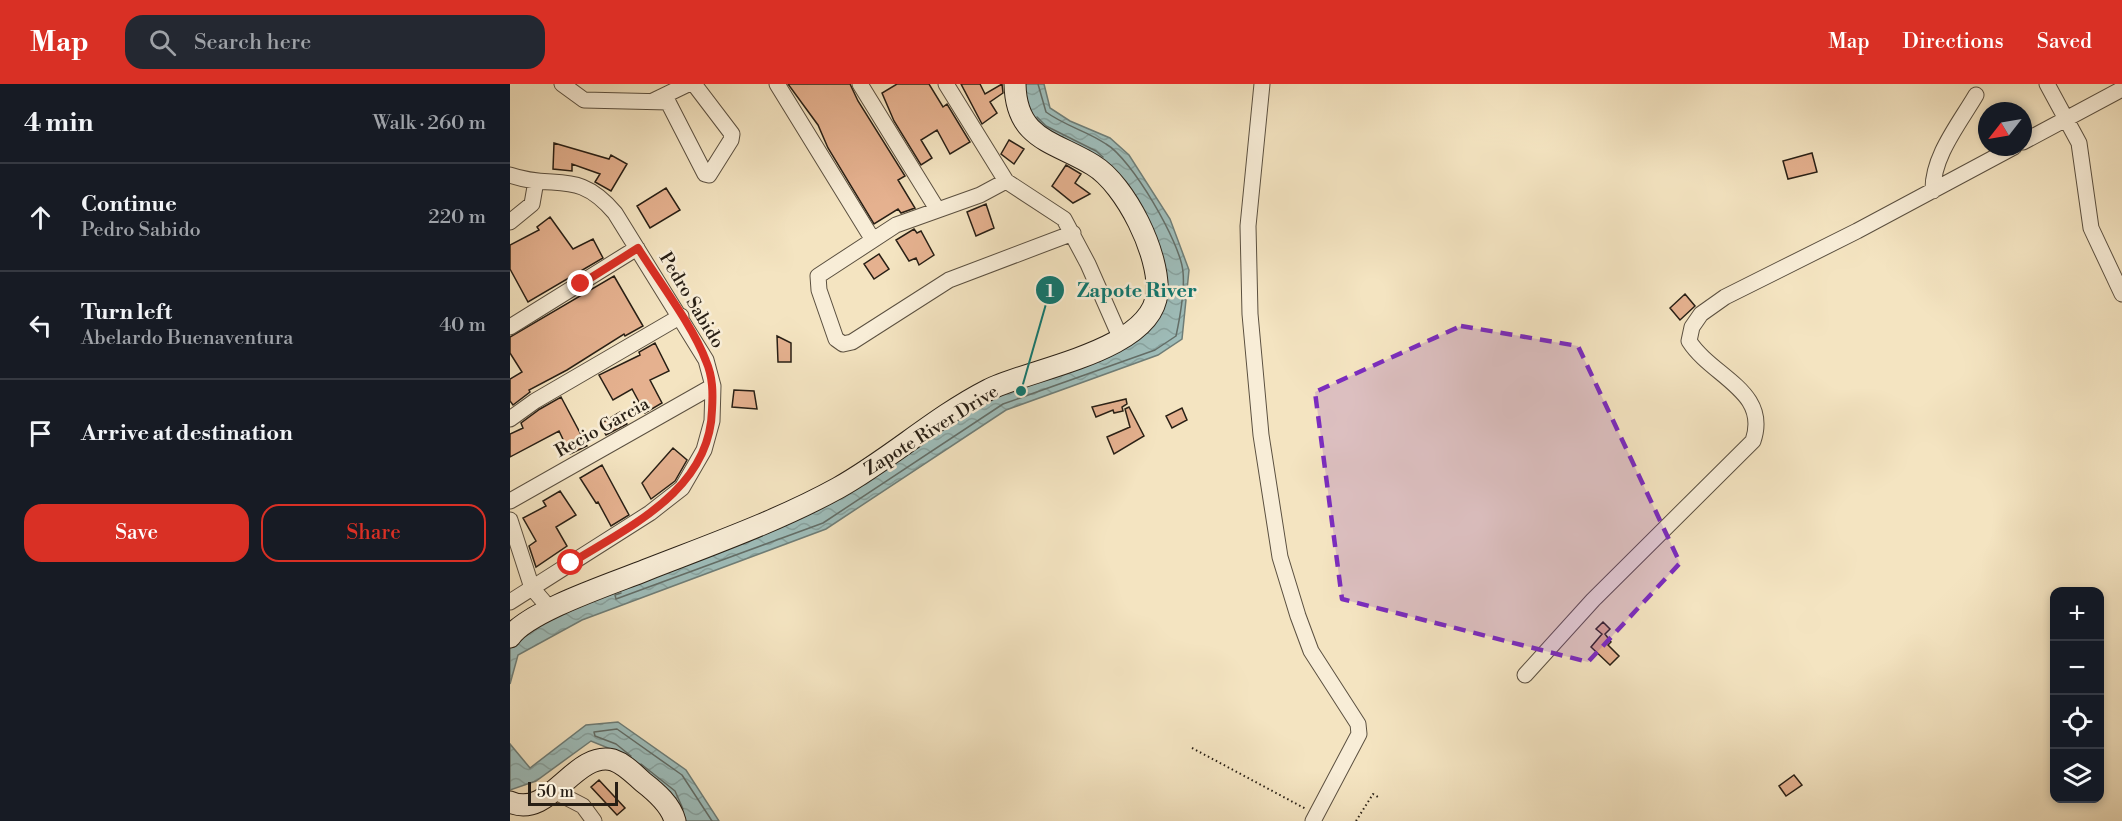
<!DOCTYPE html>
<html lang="en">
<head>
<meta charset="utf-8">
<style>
	body { margin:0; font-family:"Libre Bodoni",serif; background:#242831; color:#f1f3f6 }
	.controls { position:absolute; right:18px; bottom:18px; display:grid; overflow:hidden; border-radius:12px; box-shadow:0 3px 9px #0003 }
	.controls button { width:54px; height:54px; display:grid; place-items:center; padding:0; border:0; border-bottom:2px solid #363941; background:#171b24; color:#f1f3f6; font:30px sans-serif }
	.compass { position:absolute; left:1468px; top:18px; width:54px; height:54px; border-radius:50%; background:#171b24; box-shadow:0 3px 9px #0003; rotate:239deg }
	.scale { position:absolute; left:18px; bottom:15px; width:90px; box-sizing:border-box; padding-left:6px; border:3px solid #281f15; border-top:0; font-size:16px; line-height:21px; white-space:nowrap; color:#281f15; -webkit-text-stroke:4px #f8edd7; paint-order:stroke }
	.stop { position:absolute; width:18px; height:18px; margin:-14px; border:4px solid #d93025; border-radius:50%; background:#fff }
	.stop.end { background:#d93025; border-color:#fff; box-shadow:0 2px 6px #0008 }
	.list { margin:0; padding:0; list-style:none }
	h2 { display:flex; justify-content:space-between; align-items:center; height:78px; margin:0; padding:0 24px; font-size:26px }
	h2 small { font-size:20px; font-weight:400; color:#9ea1a6 }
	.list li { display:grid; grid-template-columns:39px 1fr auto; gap:18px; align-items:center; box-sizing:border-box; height:108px; padding:0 24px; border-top:2px solid #363941 }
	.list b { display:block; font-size:22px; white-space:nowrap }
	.list p { margin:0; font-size:20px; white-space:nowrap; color:#9ea1a6 }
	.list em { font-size:20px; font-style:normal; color:#9ea1a6 }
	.actions { display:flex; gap:12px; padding:18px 24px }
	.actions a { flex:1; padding:14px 0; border:2px solid #d93025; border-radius:18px; text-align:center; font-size:21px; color:#d93025 }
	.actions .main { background:#d93025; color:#fff }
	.icon { flex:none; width:33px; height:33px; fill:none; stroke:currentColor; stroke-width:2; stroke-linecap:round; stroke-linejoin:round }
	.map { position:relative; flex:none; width:1612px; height:737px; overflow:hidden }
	header { display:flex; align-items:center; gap:36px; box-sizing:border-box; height:84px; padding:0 30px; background:#d93025; color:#fff }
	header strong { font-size:28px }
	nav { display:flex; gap:33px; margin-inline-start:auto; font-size:21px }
	.search { width:420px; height:54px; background:#242831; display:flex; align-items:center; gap:15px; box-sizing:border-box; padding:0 21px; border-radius:18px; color:#9ea1a6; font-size:22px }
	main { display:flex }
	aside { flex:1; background:#171b24 }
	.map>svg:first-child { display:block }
	.water { fill:url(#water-waves); stroke:#6f7e78; stroke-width:1.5 }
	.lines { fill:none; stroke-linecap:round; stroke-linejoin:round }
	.shore { stroke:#636e68; stroke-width:1.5 }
	.building { fill:#e5b18f; stroke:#281f15; stroke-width:1.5 }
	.street-casing { stroke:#5b5040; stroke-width:17 }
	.secondary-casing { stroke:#281f15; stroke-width:23 }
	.path { stroke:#281f15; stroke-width:2; stroke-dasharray:1.5 3; stroke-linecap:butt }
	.street { stroke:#f8edd7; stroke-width:15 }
	.secondary { stroke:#f8edd7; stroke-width:21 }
	.route { stroke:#d93025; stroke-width:8 }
	.marked { fill:#7b2cbf; fill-opacity:0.2; stroke:#7b2cbf; stroke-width:4.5; stroke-dasharray:12 8; stroke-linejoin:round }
	.labels { text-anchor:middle; stroke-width:5; stroke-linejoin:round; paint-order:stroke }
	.street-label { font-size:18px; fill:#281f15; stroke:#f8edd7 }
	.leader { fill:none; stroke:#0f766e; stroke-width:2 }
	.callout-dot { fill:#0f766e; stroke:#f8edd7; stroke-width:2 }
	.mark-label { font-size:18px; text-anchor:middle; font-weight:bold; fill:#fff }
	.callout-label { font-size:20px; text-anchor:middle; font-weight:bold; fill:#0f766e; stroke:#f8edd7; stroke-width:5; stroke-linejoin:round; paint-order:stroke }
</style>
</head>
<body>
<header>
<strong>Map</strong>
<div class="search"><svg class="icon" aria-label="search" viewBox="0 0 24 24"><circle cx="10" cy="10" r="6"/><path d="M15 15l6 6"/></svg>Search here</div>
<nav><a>Map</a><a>Directions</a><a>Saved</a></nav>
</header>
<main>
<aside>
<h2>4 min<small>Walk · 260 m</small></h2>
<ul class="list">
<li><svg class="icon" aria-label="ahead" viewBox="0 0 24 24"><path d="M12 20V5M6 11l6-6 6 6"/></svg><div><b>Continue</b><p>Pedro Sabido</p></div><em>220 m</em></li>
<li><svg class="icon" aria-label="left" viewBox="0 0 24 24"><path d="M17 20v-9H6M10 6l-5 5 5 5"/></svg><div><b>Turn left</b><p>Abelardo Buenaventura</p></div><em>40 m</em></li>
<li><svg class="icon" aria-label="arrive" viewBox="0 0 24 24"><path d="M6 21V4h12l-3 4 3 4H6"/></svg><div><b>Arrive at destination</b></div></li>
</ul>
<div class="actions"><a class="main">Save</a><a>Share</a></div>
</aside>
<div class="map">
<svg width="1612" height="737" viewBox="0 0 1612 737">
	<defs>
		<pattern id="water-waves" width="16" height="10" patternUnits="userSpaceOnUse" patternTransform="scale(1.5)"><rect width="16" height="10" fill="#9ebdba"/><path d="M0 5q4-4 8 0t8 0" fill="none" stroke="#88a29f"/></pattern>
	</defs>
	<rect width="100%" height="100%" fill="#f4e4c1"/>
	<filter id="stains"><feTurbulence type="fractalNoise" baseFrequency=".00333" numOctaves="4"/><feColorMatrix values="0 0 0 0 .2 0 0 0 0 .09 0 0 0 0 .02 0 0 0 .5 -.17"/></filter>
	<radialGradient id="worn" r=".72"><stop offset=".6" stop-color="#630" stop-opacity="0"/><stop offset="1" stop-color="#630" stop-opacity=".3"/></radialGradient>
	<!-- water -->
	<path class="water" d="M509,0H534L540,24L560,37L600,54L619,71L660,135L679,186L672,255L648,271L496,326L316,445L72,536L8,571L0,600V561L9,549L301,422L439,333L616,258L648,191L612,106L532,47L511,25Z
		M108,638L176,686L209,737H172L103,666L81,657L26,697L0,706V660L20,684L76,641Z"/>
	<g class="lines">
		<!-- shore -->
		<path class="shore" d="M527,33L536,42L586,67L593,73
			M111,509L105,511L106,515L313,439L493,320L645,266L666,252C670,233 675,207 673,188C671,159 621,74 596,60C577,47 555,42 536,28L528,0
			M121,672L106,660L85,652L84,648L107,645L172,691L202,737
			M131,680L165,707L173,725"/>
	</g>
	<!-- building -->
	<path class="building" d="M278,0H340L348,17L395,92L388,96L405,124L391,129L388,125L364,140L318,64L308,41Z
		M387,0H419L433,23L437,20L460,58L440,70L427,46L411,56L422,74L411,81L384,37L372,9Z
		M451,0H470L475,10L492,0L493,9L480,18L487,29L472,40Z
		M499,56L514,65L504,80L491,70Z
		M44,59L99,75L101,71L117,80L101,107L85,98L90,90L62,80V87L43,85Z
		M1302,69L1307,88L1278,95L1273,77Z
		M556,81L571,90L565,99L580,110L563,119L542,102Z
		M156,104L170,126L140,144L127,122Z
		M476,120L484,144L466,152L457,128Z
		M40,133L63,165L83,155L93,174L18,218L0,185V161L29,146L27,143Z
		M404,145L407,149L411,147L424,171L409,181L406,174L399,177L386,156Z
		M369,170L379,185L364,195L354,180Z
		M104,192L133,242L115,252L114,250L57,286L19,306L20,308L3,321L0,317V295L12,288L0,269V253Z
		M1175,210L1185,222L1170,236L1160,224Z
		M267,252L281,259V278H268Z
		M145,259L159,287L140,296L152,319L135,329L122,305L103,316L89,291L130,271L129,268Z
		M224,306L244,307L247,325L222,323Z
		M51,313L77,362L60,370L49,347L0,373V350L13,344L11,339L30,325Z
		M616,315L617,320L612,323L613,327L604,329L603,326L586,333L582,323Z
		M619,323L634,352L604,370L597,353L620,343L615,325Z
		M672,324L677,336L662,344L656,332Z
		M110,328L117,340L96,351L90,340Z
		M163,364L177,376L165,397L141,415L132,399Z
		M92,381L119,431L101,442L88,418L86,419L70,394Z
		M50,407L66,431L46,443L57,462L26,483L19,462L26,457L13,434L36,422L33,417Z
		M1093,538L1100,545L1095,550L1101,558L1098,561L1109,572L1100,581L1081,563L1092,550L1086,545Z
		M1284,691L1292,701L1276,712L1269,702Z
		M89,696L115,724L107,731L81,703Z"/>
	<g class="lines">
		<defs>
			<path id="street" d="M52,0L74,16L158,18L195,90L199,91L221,56L222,50L184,0
				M267,0L363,156
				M350,0L427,125
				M436,0L496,97L554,135L578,180L611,255
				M752,0L738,142L740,230L751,351L770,473L788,532L801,567L848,640L849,650L803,737
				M1537,0L1569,59L1581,144L1612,210
				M143,17L178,0
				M1513,58L1612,5
				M0,91C46,107 67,84 105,129L196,276L203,302L202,337L194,366L172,404L140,429L0,518
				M496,97L470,111L386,141L308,192L309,206L326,255L333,260L342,258L439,196L563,149
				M1423,107C1422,73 1449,40 1466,11
				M0,138L22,120L26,97
				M0,243L127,164
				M0,335L25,317L171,232
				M0,417L203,302
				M0,436L22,504L41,526
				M1015,591L1083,516L1243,357C1260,307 1202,293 1179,257L1182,243L1191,230L1215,213L1347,147L1504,63
				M44,707L73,722L84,737"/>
			<path id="secondary" d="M0,553C18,527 104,499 136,486C200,461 268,437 328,404C380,375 425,333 478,306C522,284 642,267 647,209C650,171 616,101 583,81C544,57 506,56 505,0
				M0,718C40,736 64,666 103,676C115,680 124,690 133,698C146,708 161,721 165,737"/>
		</defs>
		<!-- street casing -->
		<use href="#street" class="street-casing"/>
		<!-- secondary casing -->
		<use href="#secondary" class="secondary-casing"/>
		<!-- path -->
		<path class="path" d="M682,664L796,725
			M846,737L863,710L868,713"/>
		<!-- street -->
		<use href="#street" class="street"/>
		<!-- secondary -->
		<use href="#secondary" class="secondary"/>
	</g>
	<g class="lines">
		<!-- route -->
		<path class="route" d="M61,479C120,442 200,406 202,326C203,309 203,293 196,277C183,242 148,196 128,164L71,200"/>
	</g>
	<!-- marked area -->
	<path class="marked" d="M951,242L1068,262L1170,479L1078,578L832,515L805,308Z"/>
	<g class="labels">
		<!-- street labels -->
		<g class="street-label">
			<text transform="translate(182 216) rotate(59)" y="6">Pedro Sabido</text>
			<text transform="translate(92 343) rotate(-29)" y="6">Recio Garcia</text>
			<text transform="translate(421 346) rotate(-32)" y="6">Zapote River Drive</text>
		</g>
	</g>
	<!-- callouts -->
	<path class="leader" d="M511 307L540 206"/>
	<g class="callout-dot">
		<circle cx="511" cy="307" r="6"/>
		<circle cx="540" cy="206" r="15"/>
	</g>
	<g class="mark-label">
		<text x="540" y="213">1</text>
	</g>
	<g class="callout-label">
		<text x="627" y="213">Zapote River</text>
	</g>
	<rect width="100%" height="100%" filter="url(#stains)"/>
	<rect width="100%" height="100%" fill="url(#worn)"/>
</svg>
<div class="controls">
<button>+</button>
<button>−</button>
<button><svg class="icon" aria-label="locate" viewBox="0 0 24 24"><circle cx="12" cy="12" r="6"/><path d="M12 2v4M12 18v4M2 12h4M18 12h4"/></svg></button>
<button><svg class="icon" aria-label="layers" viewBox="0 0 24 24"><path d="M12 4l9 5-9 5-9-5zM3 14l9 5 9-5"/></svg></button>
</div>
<svg class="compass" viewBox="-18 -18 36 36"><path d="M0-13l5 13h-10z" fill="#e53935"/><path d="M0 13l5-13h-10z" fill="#9ea1a6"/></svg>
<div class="scale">50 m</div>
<div class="stop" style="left:61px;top:479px"></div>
<div class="stop end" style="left:71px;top:200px"></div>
</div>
</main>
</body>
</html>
